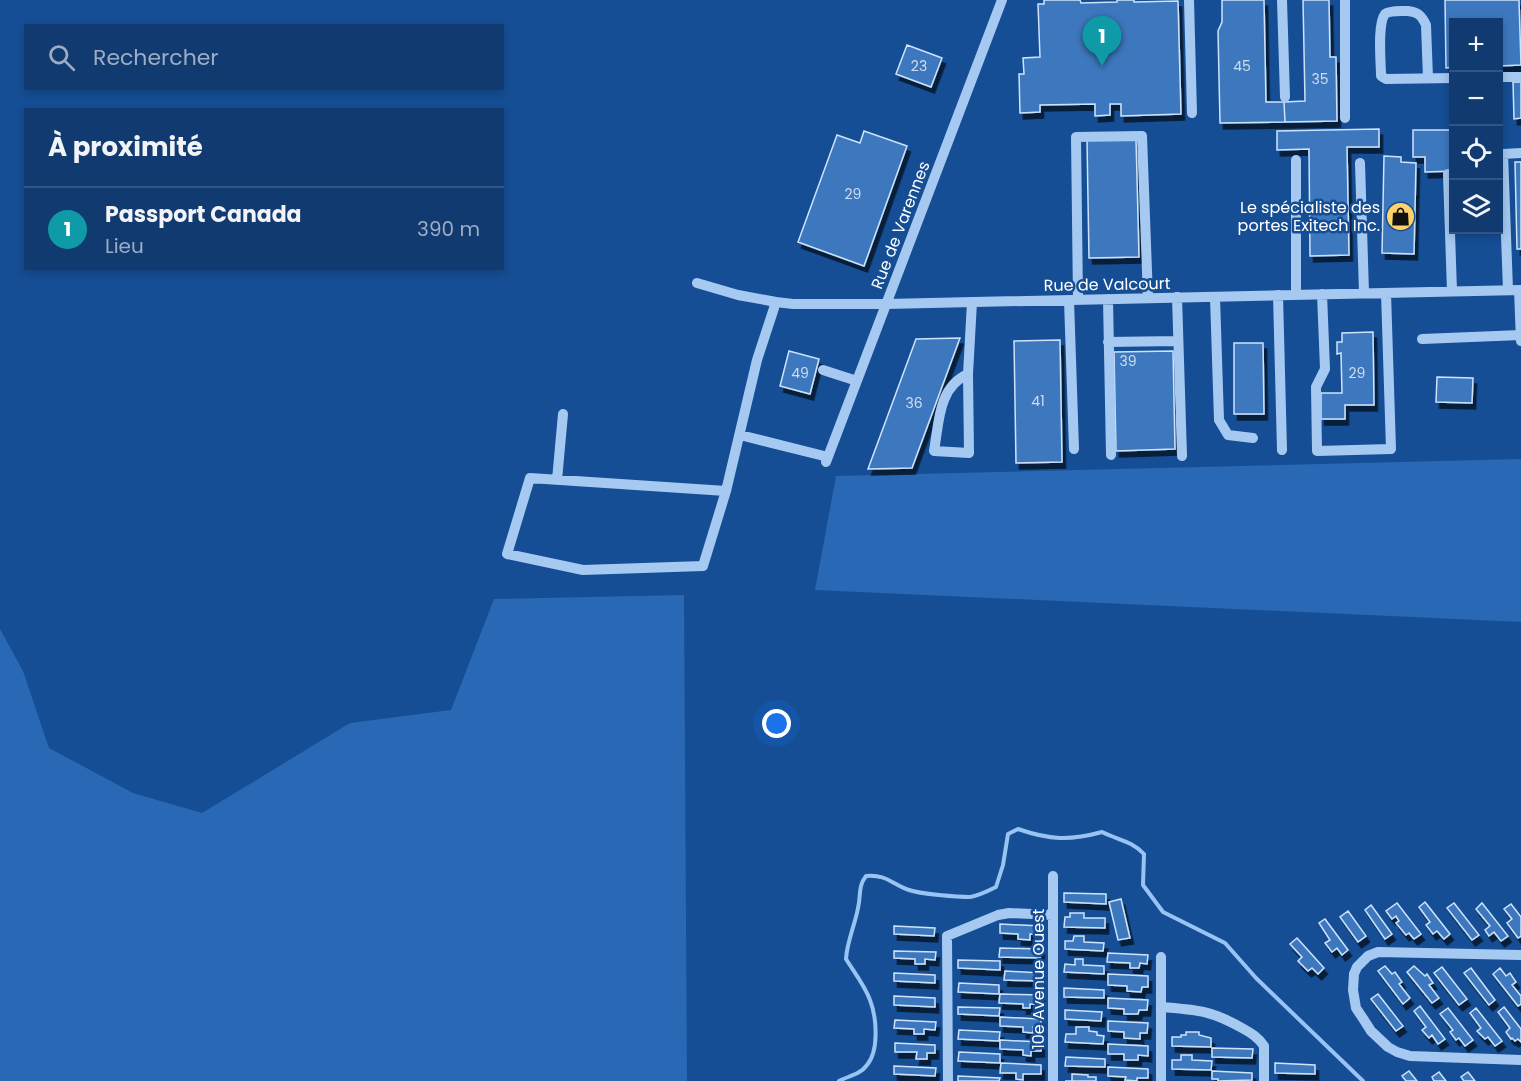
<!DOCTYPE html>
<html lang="fr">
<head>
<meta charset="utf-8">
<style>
	body { margin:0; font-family:Poppins,sans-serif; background:#1e4578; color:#f1f3f6 }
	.controls { position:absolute; right:18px; top:18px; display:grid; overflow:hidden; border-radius:0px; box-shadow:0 3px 9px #0003 }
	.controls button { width:54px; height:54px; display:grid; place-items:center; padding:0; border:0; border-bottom:2px solid #305483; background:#103a70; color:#f1f3f6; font:30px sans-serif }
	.you { position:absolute; left:777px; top:724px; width:21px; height:21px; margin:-15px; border:4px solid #fff; border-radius:50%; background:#1a73e8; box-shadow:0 0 0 9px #1a73e833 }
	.badge { display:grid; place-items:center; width:39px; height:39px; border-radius:50%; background:#8bbbb9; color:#fff; font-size:20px; font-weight:700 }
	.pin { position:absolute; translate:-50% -50px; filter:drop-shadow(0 2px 3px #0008) }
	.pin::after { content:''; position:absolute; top:32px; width:21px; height:18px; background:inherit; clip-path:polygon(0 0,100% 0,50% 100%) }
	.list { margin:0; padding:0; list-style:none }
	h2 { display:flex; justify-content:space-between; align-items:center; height:78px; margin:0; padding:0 24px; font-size:26px }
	h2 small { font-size:20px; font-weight:400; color:#9cadc3 }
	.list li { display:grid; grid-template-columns:39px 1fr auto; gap:18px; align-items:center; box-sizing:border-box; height:84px; padding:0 24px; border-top:2px solid #305483 }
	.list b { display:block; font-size:22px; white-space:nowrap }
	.list p { margin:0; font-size:20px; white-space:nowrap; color:#9cadc3 }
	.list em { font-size:20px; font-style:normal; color:#9cadc3 }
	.icon { flex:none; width:33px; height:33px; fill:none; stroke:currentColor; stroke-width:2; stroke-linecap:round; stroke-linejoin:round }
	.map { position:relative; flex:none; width:1521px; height:1081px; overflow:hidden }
	.search { position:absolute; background:#103a70; box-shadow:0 3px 9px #0003; left:24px; top:24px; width:480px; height:66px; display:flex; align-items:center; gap:15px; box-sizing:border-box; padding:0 21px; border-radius:0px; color:#9cadc3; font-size:22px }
	.panel { position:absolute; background:#103a70; box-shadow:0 3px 9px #0003; left:24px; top:108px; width:480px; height:162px; border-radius:0px }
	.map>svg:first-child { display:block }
	.green { fill:#2868b4 }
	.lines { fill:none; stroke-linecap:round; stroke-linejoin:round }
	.stream { stroke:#98c4f4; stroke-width:4 }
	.building { fill:#3d77bd; stroke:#cde3fc; stroke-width:1.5; filter:url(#shadow) }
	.minor { stroke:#a6c9f2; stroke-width:10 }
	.labels { text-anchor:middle; stroke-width:5; stroke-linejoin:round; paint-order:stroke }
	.number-label { font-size:14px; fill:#ceddee }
	.poi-label { font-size:16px; fill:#fff; stroke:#154e95; text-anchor:end }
	.street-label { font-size:16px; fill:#fff; stroke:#154e95 }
</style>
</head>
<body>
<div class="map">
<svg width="1521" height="1081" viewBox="0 0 1521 1081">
	<defs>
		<filter id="shadow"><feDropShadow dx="3.5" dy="6" stdDeviation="0" flood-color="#0009"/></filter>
	</defs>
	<rect width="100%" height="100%" fill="#154e95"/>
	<!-- green -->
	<path class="green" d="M1521,459V622L815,590L836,476Z
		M684,595L687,1081H0V629L23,671L49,748L133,793L202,813L350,723L451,710L494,599Z"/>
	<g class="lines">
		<!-- stream -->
		<path class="stream" d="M839,1081C848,1076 860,1075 867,1065C879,1051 877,1018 870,1000C865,986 854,972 846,959C847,941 855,925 858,908C861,896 858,886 866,876C886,874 892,884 909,890C920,894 958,897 970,897C978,896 988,891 996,887L1003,865L1008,834L1018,829C1050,840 1069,841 1102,832C1118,840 1132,841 1144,854L1143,885L1163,912L1225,943L1256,978L1363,1081"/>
	</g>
	<!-- building -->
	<path class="building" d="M1044,0H1080L1081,3L1117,2V0H1134V2L1178,1L1181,114L1121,116V104H1110V115L1095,116V104L1040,105V112L1020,113L1019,74H1024L1023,58L1040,57L1038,4H1044Z
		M1222,0H1264L1266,102H1284L1285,122L1220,123L1218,31L1222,22Z
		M1303,0H1329L1330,57H1336L1337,121L1285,122L1284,102L1305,101Z
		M1445,0H1519L1521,65L1498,66V22H1454V67L1446,68Z
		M907,45L942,58L931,87L896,74Z
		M1513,82H1521V118L1514,119Z
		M1379,129V147H1347L1349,255L1310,256L1309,149L1277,150V131Z
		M1413,130H1454V171L1425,172V157H1413Z
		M864,131L907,146L864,266L798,242L837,135L860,143Z
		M1136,139L1139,257L1089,258L1087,140Z
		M1384,156L1401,157V162L1416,163L1414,254L1382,253Z
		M1515,162H1521V249H1517Z
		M1373,332L1374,405H1345V419H1321V393H1342L1341,353L1337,354V342H1342V333Z
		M960,338L912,468L868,469L916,339Z
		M1060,340L1062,462L1016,463L1014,341Z
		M1234,343H1263L1264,414H1234Z
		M789,351L819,359L810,394L780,386Z
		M1173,351L1175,449L1116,451L1114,352Z
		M1437,377L1473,378L1472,403L1436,402Z
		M1064,893L1106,894V904L1064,902Z
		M1121,899L1130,938L1118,940L1109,902Z
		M1425,902L1450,934L1444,939L1437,931L1433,934L1426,925L1430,922L1419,907Z
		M1397,903L1421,934L1414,939L1409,933L1406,935L1396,923L1399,921L1396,916L1392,919L1386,911Z
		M1454,903L1479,935L1472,940L1447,908Z
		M1482,903L1508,936L1501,941L1494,932L1489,936L1485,930L1490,926L1476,909Z
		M1511,904L1521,917V936L1518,938L1507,923L1512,919L1504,909Z
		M1371,905L1392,934L1385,939L1365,910Z
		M1348,911L1366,936L1358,942L1340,917Z
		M1070,913H1084V918H1105V928L1064,927L1065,917H1070Z
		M1325,919L1348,950L1342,955L1337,948L1332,952L1325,943L1330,940L1319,923Z
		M1000,924L1041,926V935L1030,934V940L1018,939V934L1000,933Z
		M894,926L935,928L934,936L894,934Z
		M1074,936H1084V942L1104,943L1103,951L1065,949V941H1073Z
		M1297,938L1324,968L1318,974L1312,968L1308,971L1298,961L1302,957L1290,944Z
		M1000,948L1041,949L1040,958L999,957Z
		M894,951L936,952L935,960L925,959V964H915V959L894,958Z
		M1108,953L1148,955L1147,964L1140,963L1139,968H1130V963L1107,962Z
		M1075,959H1083V965L1104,966V974L1064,972L1065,964L1075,965Z
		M958,960L1000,961V970L958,968Z
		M1385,966L1392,974L1395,972L1402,982L1399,984L1410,998L1403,1004L1378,971Z
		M1414,966L1425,976L1427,974L1433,983L1429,985L1439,998L1432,1003L1407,972Z
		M1442,967L1467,999L1459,1005L1434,973Z
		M1471,968L1495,1000L1489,1005L1464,973Z
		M1500,968L1506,976L1510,973L1516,982L1512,985L1521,996V1004L1518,1006L1493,974Z
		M1005,971L1041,973V981L1004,980Z
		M894,973L935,975V983L894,981Z
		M1108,974L1148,976V987H1142L1141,992L1127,991V986L1108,985Z
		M959,983L999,985V994L958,992Z
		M1064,988L1104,990V998L1064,997Z
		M1000,994L1041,995V1005L1030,1004V1008H1023V1004L999,1003Z
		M1378,994L1403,1026L1396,1031L1371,999Z
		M894,996L935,998V1007L894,1005Z
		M1108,998L1148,1000L1147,1010H1139L1138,1014H1124V1009L1108,1008Z
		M1420,1006L1445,1039L1438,1044L1432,1035L1429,1038L1422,1030L1426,1027L1414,1011Z
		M958,1007L1000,1008L999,1016L958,1014Z
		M1504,1007L1521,1029V1042L1518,1039L1515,1041L1512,1038L1511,1039L1506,1032L1510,1028L1498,1012Z
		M1448,1008L1473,1040L1465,1046L1459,1038L1456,1040L1450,1032L1453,1030L1440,1014Z
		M1476,1008L1502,1041L1495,1046L1488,1037L1485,1039L1477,1031L1481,1028L1470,1013Z
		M1065,1010L1102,1012L1101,1021L1065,1019Z
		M1000,1017L1041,1019V1028L1033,1027V1033L1023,1032V1027L1000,1026Z
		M895,1020L936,1022L935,1030L924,1029V1034H914V1029L894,1028Z
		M1108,1021L1148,1023L1147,1033H1140V1039L1124,1038V1032L1108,1031Z
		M1076,1027H1089V1031L1097,1032V1035L1104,1036L1103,1044L1065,1042L1066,1034H1076Z
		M959,1030L1000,1032L999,1041L958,1039Z
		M1186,1032H1199V1035L1211,1038V1047L1172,1046V1037H1181V1035H1186Z
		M1000,1040L1041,1042V1051H1031V1056L1023,1055V1050L1000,1049Z
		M895,1043L935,1045V1053H927V1059H916L917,1052H895Z
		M1108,1044L1148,1046V1056L1138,1055V1060H1124V1054H1108Z
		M1212,1048L1253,1049L1252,1058L1212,1057Z
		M959,1052L1000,1054V1063L958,1061Z
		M1181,1055H1192V1060L1212,1061L1211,1070L1172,1069V1060H1181Z
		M1066,1057L1105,1059V1067L1065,1066Z
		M1001,1063L1041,1065V1074H1023V1080L1016,1079V1073H1000Z
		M1275,1063L1315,1065V1074L1275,1073Z
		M894,1066L936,1068L935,1076L894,1074Z
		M1108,1067L1148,1069V1078H1137V1081L1125,1080L1126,1077L1108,1076Z
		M1212,1071L1252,1073V1080L1218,1081V1079H1212Z
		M1409,1071L1417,1081H1406L1402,1076Z
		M1439,1072L1446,1081H1434L1432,1077Z
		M1468,1072L1475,1081H1464L1461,1077Z
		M1072,1074L1088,1075V1077H1096V1081H1065H1072Z
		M958,1076L1000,1078L999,1081H958Z"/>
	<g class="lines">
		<!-- minor -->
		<path class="minor" d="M1189,0L1192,113
			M1282,0L1285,97
			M1345,0V118
			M1498,77H1521
			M1428,78L1426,25C1422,16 1418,12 1408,11C1403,11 1389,10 1385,14C1377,24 1381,63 1381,76L1386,79L1454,78
			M1296,160V295
			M1360,163L1364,293
			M1448,174L1452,291
			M697,283L738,295L776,302L793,304H886L1521,290
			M1508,290L1503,154L1521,153
			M1519,290L1521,341
			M1322,294L1325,369L1316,387L1317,451L1391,449L1386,293
			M1278,295L1282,450
			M1177,297L1182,456
			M1215,297L1219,420L1228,435L1253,438
			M1108,299L1111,455
			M1069,300L1074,449
			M1078,300L1076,137L1142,136L1148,298
			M1422,339L1521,335
			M1108,342L1178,341
			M823,370L857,381
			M968,374C938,387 939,423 934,451L969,453L968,374L972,302
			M740,435L828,457
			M826,462L1002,0
			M557,480L563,414
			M726,491L530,478L507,554L583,570L703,566L726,491L757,360L776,302
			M1053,876V1081
			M1521,955L1378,952L1368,956L1357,967L1354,974L1353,990L1356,1008L1364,1020L1371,1031L1388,1047L1397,1052L1410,1056L1521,1060
			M1161,1007C1197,1010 1210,1010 1242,1028C1251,1033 1258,1037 1264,1046V1081
			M948,1081L947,936L998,915L1009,913L1053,915
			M1161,1081V957"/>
	</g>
	<!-- icons -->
	<defs>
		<symbol id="shop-disc" viewBox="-11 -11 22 22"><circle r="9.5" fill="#ffd266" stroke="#154e95"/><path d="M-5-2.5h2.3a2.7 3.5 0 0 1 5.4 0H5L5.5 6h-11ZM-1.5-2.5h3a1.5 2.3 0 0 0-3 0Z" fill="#111"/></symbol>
	</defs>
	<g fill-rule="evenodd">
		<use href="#shop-disc" x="1384" y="200" width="33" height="33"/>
	</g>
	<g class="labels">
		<!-- number labels -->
		<g class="number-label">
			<text x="919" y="71">23</text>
			<text x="1242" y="71">45</text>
			<text x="1320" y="84">35</text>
			<text x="853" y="199">29</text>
			<text x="1128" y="366">39</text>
			<text x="800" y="378">49</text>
			<text x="1357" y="378">29</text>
			<text x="1038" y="406">41</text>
			<text x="914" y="408">36</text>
		</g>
		<!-- poi labels -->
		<g class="poi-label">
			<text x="1380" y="213">Le spécialiste des<tspan x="1380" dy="18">portes Exitech Inc.</tspan></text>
		</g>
		<!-- street labels -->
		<g class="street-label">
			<text transform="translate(900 225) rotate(-69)" y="6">Rue de Varennes</text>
			<text transform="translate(1107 284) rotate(-1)" y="6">Rue de Valcourt</text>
			<text transform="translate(1038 979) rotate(-90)" y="6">10e Avenue Ouest</text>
		</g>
	</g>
</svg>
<div class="controls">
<button>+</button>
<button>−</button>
<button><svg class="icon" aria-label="locate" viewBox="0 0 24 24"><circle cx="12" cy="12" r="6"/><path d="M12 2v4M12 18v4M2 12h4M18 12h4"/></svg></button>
<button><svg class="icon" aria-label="layers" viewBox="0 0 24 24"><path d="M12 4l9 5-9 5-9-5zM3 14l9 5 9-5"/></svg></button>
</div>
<div class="you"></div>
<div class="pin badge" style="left:1102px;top:66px;background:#0f9aa8">1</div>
<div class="search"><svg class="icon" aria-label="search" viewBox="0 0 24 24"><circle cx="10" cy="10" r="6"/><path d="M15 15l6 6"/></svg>Rechercher</div>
<section class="panel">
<h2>À proximité<small></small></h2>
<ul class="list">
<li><span class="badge" style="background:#0f9aa8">1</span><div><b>Passport Canada</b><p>Lieu</p></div><em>390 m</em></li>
</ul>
</section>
</div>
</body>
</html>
